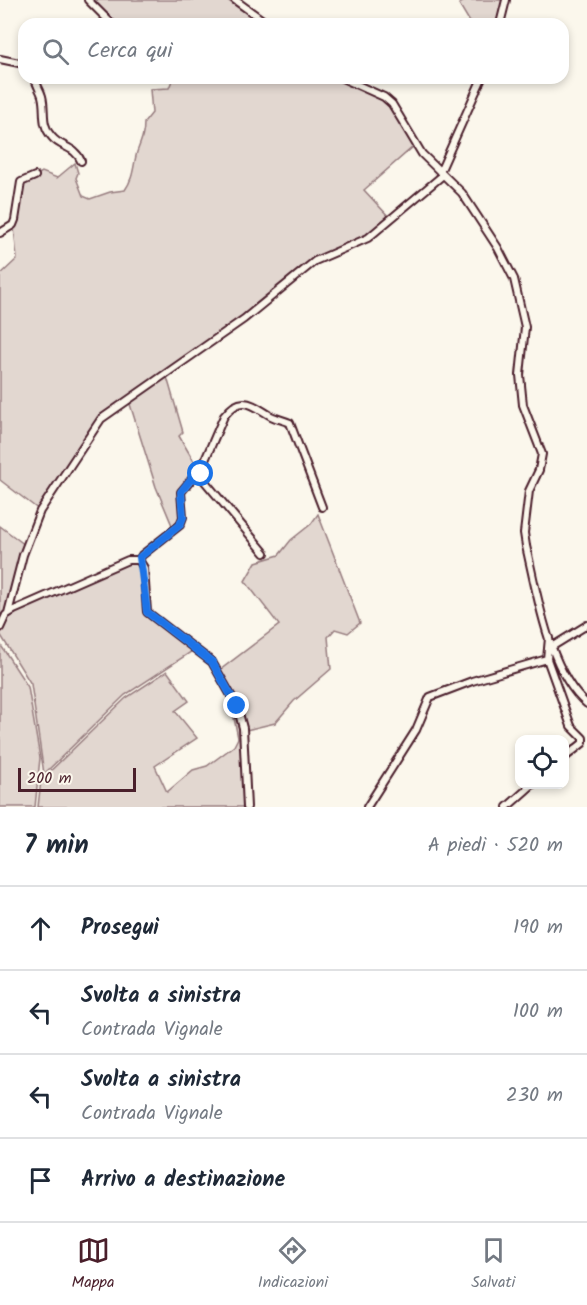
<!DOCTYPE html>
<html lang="it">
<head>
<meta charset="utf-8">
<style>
	body { margin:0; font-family:Kalam,sans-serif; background:#f2f2f3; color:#1f2937 }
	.controls { position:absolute; right:18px; bottom:18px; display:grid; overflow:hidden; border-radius:12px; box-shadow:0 3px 9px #0003 }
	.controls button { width:54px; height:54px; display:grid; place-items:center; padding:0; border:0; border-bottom:2px solid #e0e1e3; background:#fff; color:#1f2937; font:30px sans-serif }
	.scale { position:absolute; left:18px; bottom:15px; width:118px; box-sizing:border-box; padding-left:6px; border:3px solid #4a1f2b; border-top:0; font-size:16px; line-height:21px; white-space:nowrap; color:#4a1f2b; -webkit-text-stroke:4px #fbf7ec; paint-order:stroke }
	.stop { position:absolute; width:18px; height:18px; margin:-14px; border:4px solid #1a73e8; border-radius:50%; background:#fff }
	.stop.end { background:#1a73e8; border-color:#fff; box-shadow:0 2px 6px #0008 }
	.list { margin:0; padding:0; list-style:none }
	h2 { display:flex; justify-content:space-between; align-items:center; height:78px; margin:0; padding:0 24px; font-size:26px }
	h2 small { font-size:20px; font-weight:400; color:#747a83 }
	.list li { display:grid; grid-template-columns:39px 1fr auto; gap:18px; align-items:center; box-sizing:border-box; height:84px; padding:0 24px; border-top:2px solid #e0e1e3 }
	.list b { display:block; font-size:22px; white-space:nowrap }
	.list p { margin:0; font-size:20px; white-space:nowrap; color:#747a83 }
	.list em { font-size:20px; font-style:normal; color:#747a83 }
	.icon { flex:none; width:33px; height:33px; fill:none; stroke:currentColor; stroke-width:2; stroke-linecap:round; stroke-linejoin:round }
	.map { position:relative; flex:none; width:587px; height:807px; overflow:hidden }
	.search { position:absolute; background:#fff; box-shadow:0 3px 9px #0003; left:18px; right:18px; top:18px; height:66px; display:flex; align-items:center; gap:15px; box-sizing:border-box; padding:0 21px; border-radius:18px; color:#747a83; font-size:22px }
	.sheet { height:414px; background:#fff }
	nav { display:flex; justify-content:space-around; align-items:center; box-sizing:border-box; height:84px; border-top:2px solid #e0e1e3; background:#fff; font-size:16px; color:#747a83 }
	nav a { display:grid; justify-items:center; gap:3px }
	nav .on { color:#4a1f2b }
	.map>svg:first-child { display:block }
	.green { fill:#e2d7d0; stroke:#967b7e; stroke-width:1.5 }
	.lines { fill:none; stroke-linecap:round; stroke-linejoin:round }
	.minor-casing { stroke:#4a1f2b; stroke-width:10 }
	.minor { stroke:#fbf7ec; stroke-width:6 }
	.route { stroke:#1a73e8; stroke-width:8 }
</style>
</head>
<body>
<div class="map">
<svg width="587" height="807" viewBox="0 0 587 807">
	<rect width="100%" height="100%" fill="#fbf7ec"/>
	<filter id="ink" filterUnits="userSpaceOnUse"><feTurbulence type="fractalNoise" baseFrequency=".0167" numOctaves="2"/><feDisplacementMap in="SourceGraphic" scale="12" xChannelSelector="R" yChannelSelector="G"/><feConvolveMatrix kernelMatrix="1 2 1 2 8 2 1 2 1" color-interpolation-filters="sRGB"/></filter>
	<g filter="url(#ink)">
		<!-- green -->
		<path class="green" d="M98,0H227L261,24H114L94,2Z
			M466,0H503L497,24H471L459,4Z
			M173,78H337L385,101L414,146L364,190L390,218L359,241L321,255L234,324L100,418L39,510L0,480V275L17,259L14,227L22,183L42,172L57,178L75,163L78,173L76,178L83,196L90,199L110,192L125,190C134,177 133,166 137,152C141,141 144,135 144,123L152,113L150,89L169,88Z
			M167,377L183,432L179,436L198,468L178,493L182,517L174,530L156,487L129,401Z
			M318,514L360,623L348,633L335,629L328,637L331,669L294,701L275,723L246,730L243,713L220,670L279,625L245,581L256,562L279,555L291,540L311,524Z
			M0,526L25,545L5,611L0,615Z
			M126,563H139L141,565L146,614L190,646L191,652L125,695L44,774L31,684L0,634L10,614Z
			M0,644L28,687L40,758L35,807H0Z
			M167,671L189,701L175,711L197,738L155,766L167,792L193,770L207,766L234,746L238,738L233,713L236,710L240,719L245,807H38L41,780L126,698Z"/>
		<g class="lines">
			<defs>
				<path id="minor" d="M88,0L112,24
					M235,0L268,24
					M500,24L506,0
					M0,59L24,64
					M35,78C36,85 40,89 42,96C46,111 40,124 52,137C61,148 75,146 81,161
					M342,78L384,97L392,104L422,154L462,193L498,248L514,279L525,327L520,375L523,405L542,454L539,470L529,491L524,533L526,546C537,593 549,673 587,704
					M440,172L482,78
					M0,233L13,225L15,220L21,182L35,176
					M197,472L265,553
					M139,560L142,555L180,525L183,517L181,492L202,467L224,416C242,393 252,405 271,416C277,419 284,420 290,423L322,507
					M8,613L23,555L40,511L101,419L244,319L315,261L368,238L443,175
					M0,628L6,615L14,610L128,560H139L144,568L147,612L212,662L237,706L243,728L247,807
					M549,638L547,659L571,726L583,738V743L564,758
					M553,646L587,625
					M367,807L416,730L430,697L472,681L547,659
					M507,807L533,784"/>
			</defs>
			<!-- minor casing -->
			<use href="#minor" class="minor-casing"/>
			<!-- minor -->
			<use href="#minor" class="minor"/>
		</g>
	</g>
	<g class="lines" filter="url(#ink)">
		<!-- route -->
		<path class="route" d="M201,474H195L181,492L183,517L180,525L140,557L147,612L212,662L237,706"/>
	</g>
</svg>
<div class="controls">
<button><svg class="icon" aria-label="locate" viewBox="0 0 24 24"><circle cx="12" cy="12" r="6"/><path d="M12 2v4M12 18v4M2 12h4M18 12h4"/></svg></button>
</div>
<div class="scale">200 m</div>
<div class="stop" style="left:201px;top:474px"></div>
<div class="stop end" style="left:237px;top:706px"></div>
<div class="search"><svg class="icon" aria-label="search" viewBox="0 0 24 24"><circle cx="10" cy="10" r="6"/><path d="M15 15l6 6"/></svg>Cerca qui</div>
</div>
<section class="sheet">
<h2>7 min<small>A piedi · 520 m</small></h2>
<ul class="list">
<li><svg class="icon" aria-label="ahead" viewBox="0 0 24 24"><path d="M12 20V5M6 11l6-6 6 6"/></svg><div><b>Prosegui</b></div><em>190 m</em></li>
<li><svg class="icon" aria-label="left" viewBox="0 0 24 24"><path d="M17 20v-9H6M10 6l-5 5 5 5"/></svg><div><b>Svolta a sinistra</b><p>Contrada Vignale</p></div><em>100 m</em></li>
<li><svg class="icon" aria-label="left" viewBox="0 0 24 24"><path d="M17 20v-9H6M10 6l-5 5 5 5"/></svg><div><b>Svolta a sinistra</b><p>Contrada Vignale</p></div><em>230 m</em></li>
<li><svg class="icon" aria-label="arrive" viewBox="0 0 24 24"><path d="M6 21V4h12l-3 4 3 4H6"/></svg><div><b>Arrivo a destinazione</b></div></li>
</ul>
</section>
<nav>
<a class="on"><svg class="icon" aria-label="map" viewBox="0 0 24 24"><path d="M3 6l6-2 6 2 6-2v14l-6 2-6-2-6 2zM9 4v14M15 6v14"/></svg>Mappa</a>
<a><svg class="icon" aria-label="directions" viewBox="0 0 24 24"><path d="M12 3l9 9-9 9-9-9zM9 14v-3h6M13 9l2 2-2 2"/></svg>Indicazioni</a>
<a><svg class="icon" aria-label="saved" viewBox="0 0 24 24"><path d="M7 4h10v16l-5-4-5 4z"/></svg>Salvati</a>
</nav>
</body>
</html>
